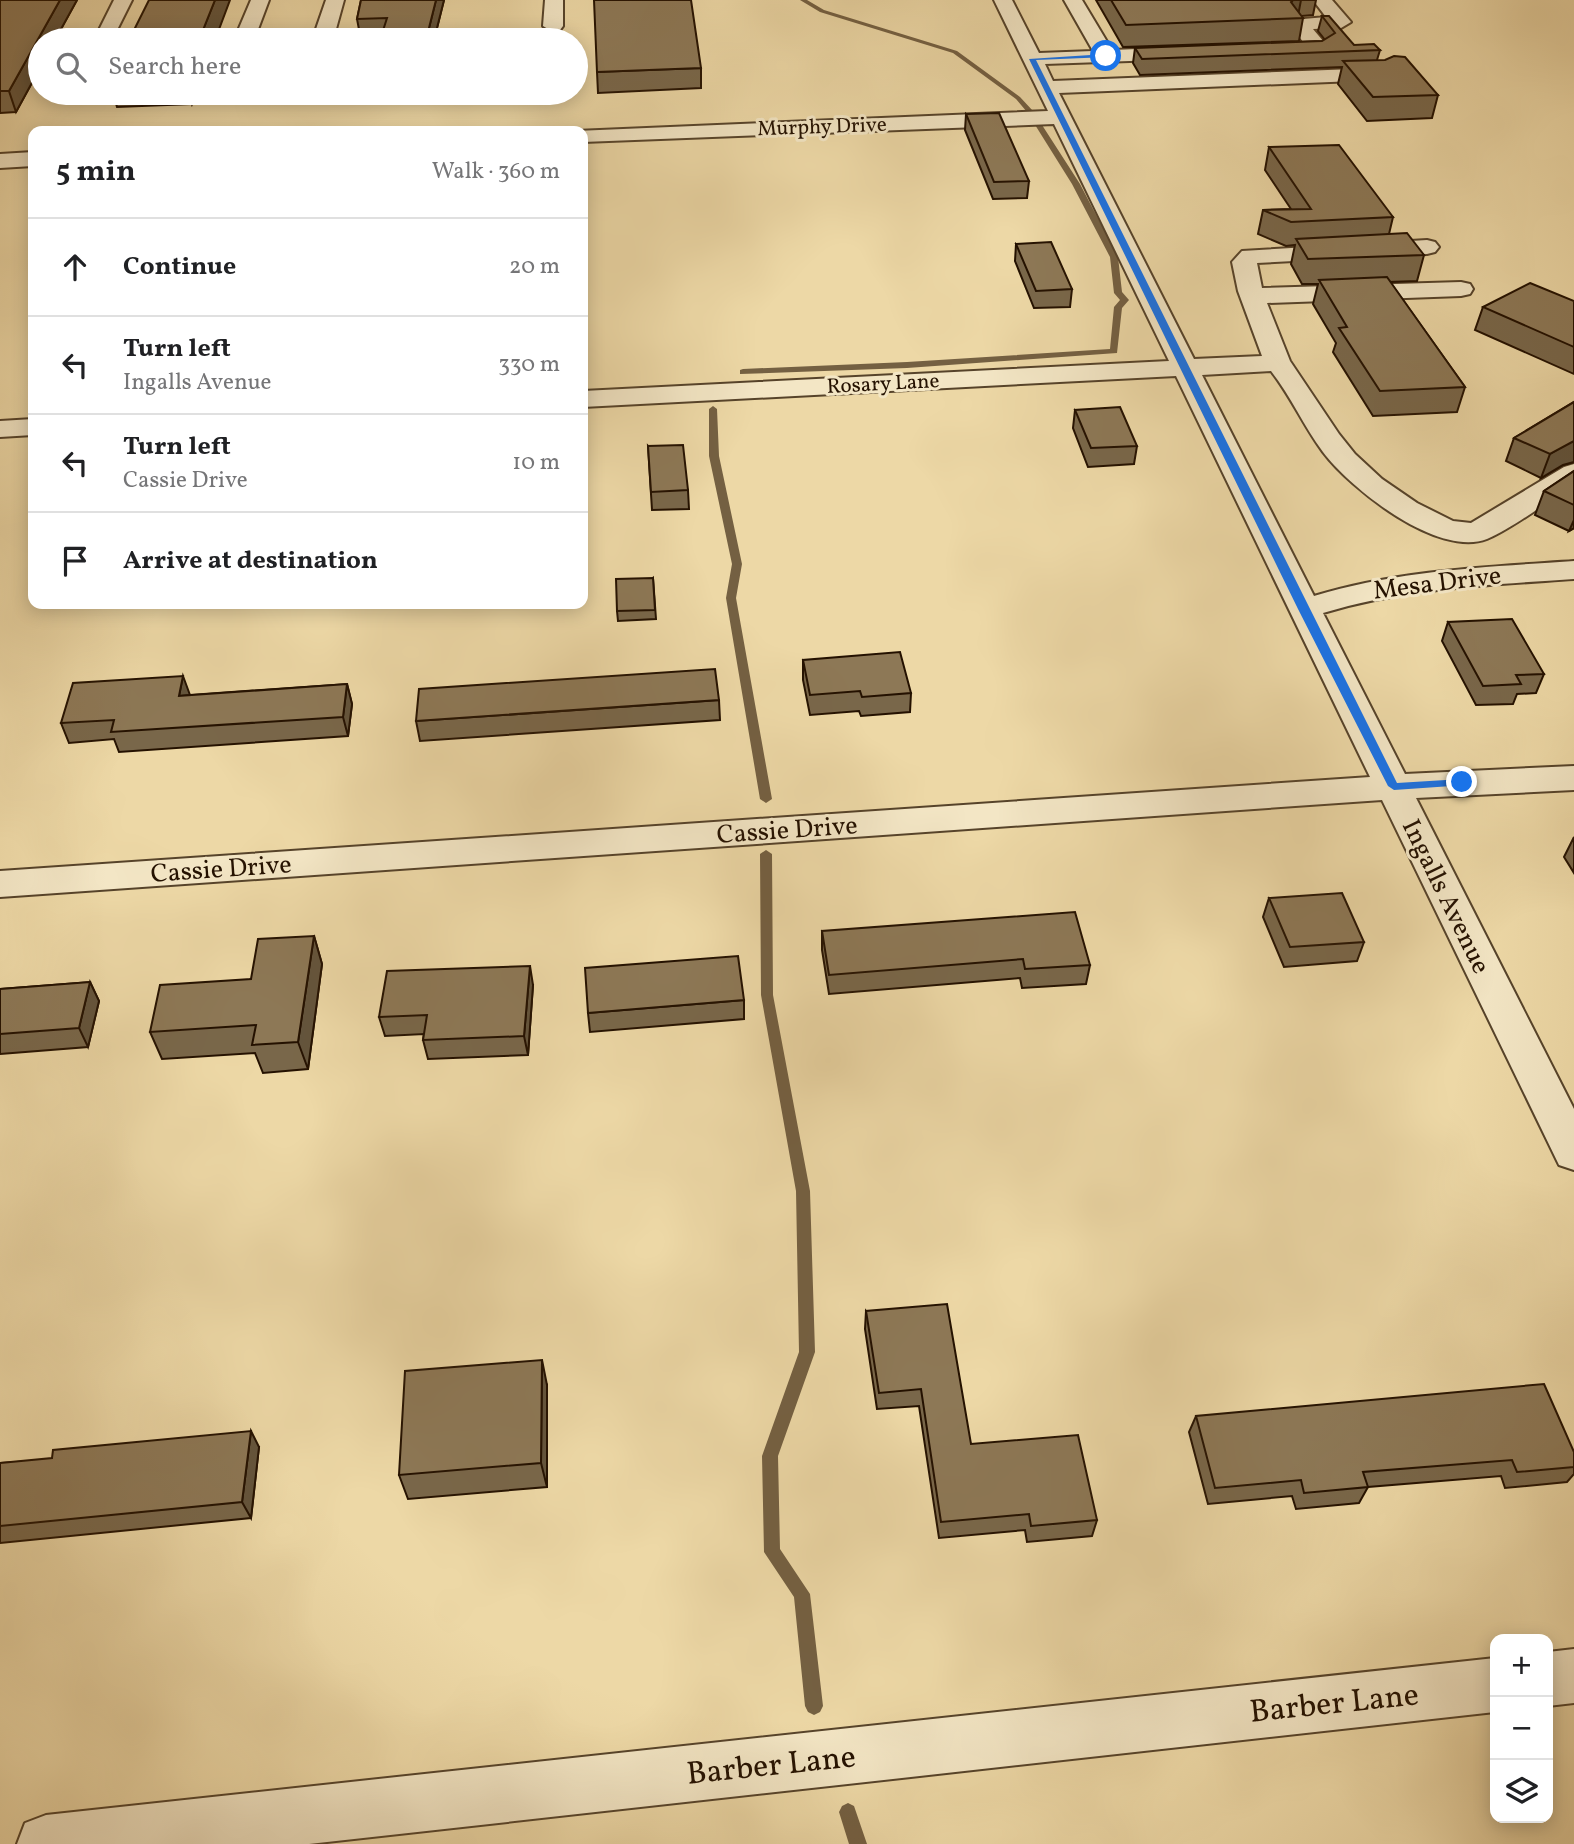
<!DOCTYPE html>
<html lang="en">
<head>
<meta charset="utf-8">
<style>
	body { margin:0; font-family:Vollkorn,serif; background:#f2f2f2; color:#202124 }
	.controls { position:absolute; right:21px; bottom:21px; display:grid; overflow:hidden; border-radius:14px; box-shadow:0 4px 18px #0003 }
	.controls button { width:63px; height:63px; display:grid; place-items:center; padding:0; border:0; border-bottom:2px solid #e0e0e0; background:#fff; color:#202124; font:35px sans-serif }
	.stop { position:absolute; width:21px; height:21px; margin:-16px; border:5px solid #1a73e8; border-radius:50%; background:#fff }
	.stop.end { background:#1a73e8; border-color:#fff; box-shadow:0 2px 7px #0008 }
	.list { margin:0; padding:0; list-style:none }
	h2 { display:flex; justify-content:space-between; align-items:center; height:91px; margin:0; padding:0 28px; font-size:30px }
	h2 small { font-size:23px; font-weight:400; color:#757577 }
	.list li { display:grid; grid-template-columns:46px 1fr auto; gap:21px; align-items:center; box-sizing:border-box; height:98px; padding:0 28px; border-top:2px solid #e0e0e0 }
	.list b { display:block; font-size:26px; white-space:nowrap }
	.list p { margin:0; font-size:23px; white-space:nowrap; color:#757577 }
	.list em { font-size:23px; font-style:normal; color:#757577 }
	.icon { flex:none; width:38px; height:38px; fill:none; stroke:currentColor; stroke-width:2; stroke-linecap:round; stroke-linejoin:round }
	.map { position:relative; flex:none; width:1574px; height:1844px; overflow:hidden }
	.search { position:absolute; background:#fff; box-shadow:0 4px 18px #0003; left:28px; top:28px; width:560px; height:77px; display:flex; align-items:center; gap:18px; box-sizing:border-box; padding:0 24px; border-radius:38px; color:#757577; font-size:26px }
	.panel { position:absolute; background:#fff; box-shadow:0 4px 18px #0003; left:28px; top:126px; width:560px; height:483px; border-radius:14px }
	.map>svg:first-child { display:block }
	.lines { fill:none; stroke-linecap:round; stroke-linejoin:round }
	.stream { fill:#746042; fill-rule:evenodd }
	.minor-casing { stroke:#56432a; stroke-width:4 }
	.minor { fill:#f3e6c5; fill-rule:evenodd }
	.wall { fill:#79674a; stroke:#241100; stroke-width:2 }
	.shaded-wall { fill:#63543c; stroke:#241100; stroke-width:2 }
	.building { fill:#8d7856; stroke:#241100; stroke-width:2 }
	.route { fill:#1a73e8 }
	.labels { text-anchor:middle; stroke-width:6; stroke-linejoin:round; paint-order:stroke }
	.far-street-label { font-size:21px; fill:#241100; stroke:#f3e6c5 }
	.street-label { font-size:26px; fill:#241100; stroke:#f3e6c5 }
	.near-street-label { font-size:32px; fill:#241100; stroke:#f3e6c5 }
</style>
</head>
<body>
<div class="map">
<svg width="1574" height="1844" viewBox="0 0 1574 1844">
	<rect width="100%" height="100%" fill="#edd8a6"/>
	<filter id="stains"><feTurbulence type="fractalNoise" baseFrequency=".00286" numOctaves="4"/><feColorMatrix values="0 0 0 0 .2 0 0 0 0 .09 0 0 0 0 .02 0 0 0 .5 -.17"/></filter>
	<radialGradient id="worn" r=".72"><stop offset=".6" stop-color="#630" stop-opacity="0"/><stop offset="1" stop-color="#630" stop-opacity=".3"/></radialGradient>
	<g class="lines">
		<!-- stream -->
		<path class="stream" d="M800,0H807L824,10L957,51L1020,97L1033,111L1080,184L1118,257L1122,292L1129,300L1122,308L1117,353L907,368L740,374V370L743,369L907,362L1110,349L1114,307L1120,300L1114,293L1110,257L1072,184L1027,112L1016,99L953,53L820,12Z
			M713,406L717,409L719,456L742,564L736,598L772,799L766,803L760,799L726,598L732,564L709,456V409Z
			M766,850L772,854L773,995L810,1191L815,1352L778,1456L780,1549L810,1594L823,1706L820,1712L814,1715L808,1712L805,1706L794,1597L764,1552L762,1456L799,1352L796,1191L761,995L760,854Z
			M848,1803L854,1806L867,1844H849L839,1812L842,1806Z"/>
		<defs>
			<path id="minor" d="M114,0H132L112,40H94Z
				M251,0H269L254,40H234Z
				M326,0H344L336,29L326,35L316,29Z
				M545,0H563V26L560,30L553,32L543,26Z
				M994,0H1012L1039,53L1093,51L1064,0H1082L1112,50L1186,47L1193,49L1196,53L1193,57L1186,59L1045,64L1053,81L1379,68L1386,70L1389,74L1386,78L1379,80L1059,93L1194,359L1262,356L1238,291L1232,262L1242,251L1427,240L1435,242L1439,247L1435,252L1427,254L1257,263L1262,288L1461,282L1470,284L1473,289L1470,294L1461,296L1267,303L1290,361L1339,434L1355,454L1382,479L1417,503L1453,521L1471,523L1564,467L1574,464V485C1549,500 1512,529 1487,539C1438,558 1351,489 1323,452C1304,427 1291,396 1271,371L1202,375L1314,596C1399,570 1486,567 1574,561V579C1488,585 1406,588 1323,613L1405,774L1574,766V790L1416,798L1574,1109V1170L1559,1165L1382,800L0,897V871L1370,777L1176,376L583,407V391L1169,361L1054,124L583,142V131H576L1048,111Z
				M1313,0H1332L1351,22L1341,28L1313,29L1329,48L1326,52L1267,54L1264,50L1267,46L1304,43L1289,24L1292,20L1326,17Z
				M33,152V166L0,168V154Z
				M33,419V435L0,437V421Z
				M1574,1649V1703L1548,1706V1652Z
				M1495,1658V1712L309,1844H17L25,1823L46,1815Z"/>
		</defs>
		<!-- minor casing -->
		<use href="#minor" class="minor-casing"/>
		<!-- minor -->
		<use href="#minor" class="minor"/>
	</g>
	<!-- wall -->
	<path class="wall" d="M0,0H77L55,40H40V68L16,112L0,113Z
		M361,0H444L434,40H361L357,19Z
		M1096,0H1316L1313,15L1301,16L1303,18L1299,41L1123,47Z
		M1322,16L1354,45L1380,50L1377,60L1438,95L1432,118L1367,121L1338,84L1342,67L1140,75L1133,63L1135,48L1322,41L1325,40L1318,31Z
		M701,68V88L598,93L597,72Z
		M113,93H196L192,104L117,107Z
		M373,93H422V95H373Z
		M966,114L1029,181L1027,198L993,199L965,130Z
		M1269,147L1393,217L1389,234L1424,255L1417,281L1390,282L1465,387L1457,412L1373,416L1333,352L1336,343L1313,304L1318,284H1302L1291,264L1295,245L1286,246L1258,234L1263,210L1291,209L1265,170Z
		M1016,244L1072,289L1070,307L1034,308L1015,261Z
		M1574,301V374L1475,330L1483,307Z
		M1574,402V462L1563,465L1541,478L1506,461L1514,438Z
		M1075,410L1137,446L1134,464L1088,467L1073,428Z
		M648,446L688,490L689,509L652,510Z
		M1574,471V528L1569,531L1535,515L1544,491Z
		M653,578L656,619L618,621L617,611Z
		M1448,622L1544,674L1536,693L1517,694L1513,704L1476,705L1442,641Z
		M803,660L911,693L910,712L861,716L859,711L810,715L803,680Z
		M347,684L352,704L348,736L119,752L114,739L69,743L61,723L190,695Z
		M719,700L720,720L420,741L416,721Z
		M1574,837V873L1564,857Z
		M1269,898L1364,942L1357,961L1284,967L1263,917Z
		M822,931L1090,965L1086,984L1022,988L1020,978L829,994L822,950Z
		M314,936L322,964L308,1069L263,1073L255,1053L162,1059L150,1032L251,979Z
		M90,982L99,1001L88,1047L0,1054V989Z
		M533,985L528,1055L428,1059L423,1040L424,1034L385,1036L379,1017Z
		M744,1000V1019L590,1032L588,1013Z
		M866,1311L971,1444L1097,1520L1092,1536L1027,1542L1025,1530L939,1538L919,1406L877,1409L865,1329Z
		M547,1385V1487L408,1499L399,1475Z
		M1196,1416L1574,1452V1474L1567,1482L1505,1488L1501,1476L1368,1487L1359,1503L1296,1509L1292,1496L1208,1504L1189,1432Z
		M259,1447L251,1518L0,1543V1463Z"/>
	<!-- shaded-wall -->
	<path class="shaded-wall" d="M60,0H77L55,40H40V68L16,112L9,91Z
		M215,0H230L215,40H199Z
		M436,0H444L434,40H426Z
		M1293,0H1301L1298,16L1291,2Z
		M189,93H196L192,104Z
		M1572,441H1574V462L1563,465L1541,478L1550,454Z
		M1574,520V528L1569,531Z
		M183,676L190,695L179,696Z
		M347,684L352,704L348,736L343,717Z
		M314,936L322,964L308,1069L298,1042Z
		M530,966L533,985L528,1055L524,1036Z
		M90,982L99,1001L88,1047L79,1028Z
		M542,1360L547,1385V1487L541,1463Z
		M251,1431L259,1447L251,1518L242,1502Z"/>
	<!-- building -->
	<path class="building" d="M0,0H60L9,91H0Z
		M149,0H215L199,40H129Z
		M361,0H436L426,40H380L387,18L357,19Z
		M594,0H691L701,68L597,72Z
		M1111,0H1293L1291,2L1303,18L1126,25Z
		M1322,16H1329L1354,45L1374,44L1380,50L1142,59L1135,48L1322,41L1335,33Z
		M1394,56L1405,57L1438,95L1373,97L1343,61L1385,60Z
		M999,113L1029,181L994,182L966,114Z
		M1339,145L1393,217L1291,222L1263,210L1311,209L1269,147Z
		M1407,233L1424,255L1308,259L1296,239Z
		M1051,242L1072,289L1036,291L1016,244Z
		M1387,277L1465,387L1380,391L1339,328L1347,327L1319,280Z
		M1530,283L1574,301V347L1483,307Z
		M1574,402V441L1550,454L1514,438Z
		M1120,407L1137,446L1091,448L1075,410Z
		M683,445L688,490L651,492L648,446Z
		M1574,471V505L1544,491Z
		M653,578L655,610L617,611L616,579Z
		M1512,619L1544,674L1516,675L1521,684L1483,686L1448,622Z
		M900,652L911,693L862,697L860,691L810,695L803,660Z
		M715,669L719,700L416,721L419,689Z
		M183,676L179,696L347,684L343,717L111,732L114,720L61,723L73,683Z
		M1342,893L1364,942L1290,947L1269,898Z
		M1075,912L1090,965L1025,969L1023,959L829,975L822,931Z
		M314,936L298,1042L252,1045L256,1025L150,1032L160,985L251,979L258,939Z
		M738,956L744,1000L588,1013L585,968Z
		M530,966L524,1036L423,1040L427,1015L379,1017L387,971Z
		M90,982L79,1028L0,1034V989Z
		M947,1304L971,1444L1078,1435L1097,1520L1031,1526L1029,1514L941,1522L921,1389L879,1393L866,1311Z
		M542,1360L541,1463L399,1475L405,1371Z
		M1544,1384L1574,1452V1467L1517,1472L1512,1460L1363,1472L1368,1487L1304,1493L1301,1480L1215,1488L1196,1416Z
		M251,1431L242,1502L0,1526V1463L52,1458L53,1450Z"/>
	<!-- route -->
	<path class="route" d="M1106,54L1108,57L1036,60L1397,783L1462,779L1466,780V785L1394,790L1388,786L1298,609L1029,59Z"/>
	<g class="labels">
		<!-- far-street labels -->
		<g class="far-street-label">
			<text transform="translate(822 126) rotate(-2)" y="7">Murphy Drive</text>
			<text transform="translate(883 383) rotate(-3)" y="7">Rosary Lane</text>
		</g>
		<!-- street labels -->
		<g class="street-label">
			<text transform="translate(1437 582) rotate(-7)" y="9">Mesa Drive</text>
			<text transform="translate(787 829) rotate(-4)" y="9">Cassie Drive</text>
			<text transform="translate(221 868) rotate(-4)" y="9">Cassie Drive</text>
			<text transform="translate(1447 896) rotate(64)" y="9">Ingalls Avenue</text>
		</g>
		<!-- near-street labels -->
		<g class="near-street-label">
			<text transform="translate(1334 1702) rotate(-6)" y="11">Barber Lane</text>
			<text transform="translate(771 1764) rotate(-6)" y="11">Barber Lane</text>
		</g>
	</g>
	<rect width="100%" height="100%" filter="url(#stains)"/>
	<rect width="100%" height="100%" fill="url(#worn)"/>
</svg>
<div class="controls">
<button>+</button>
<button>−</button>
<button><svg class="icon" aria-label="layers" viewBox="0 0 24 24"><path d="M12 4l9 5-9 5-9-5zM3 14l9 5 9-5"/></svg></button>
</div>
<div class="stop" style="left:1106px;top:56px"></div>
<div class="stop end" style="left:1462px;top:782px"></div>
<div class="search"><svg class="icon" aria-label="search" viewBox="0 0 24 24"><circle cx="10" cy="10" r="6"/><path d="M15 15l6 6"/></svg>Search here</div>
<section class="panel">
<h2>5 min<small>Walk · 360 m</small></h2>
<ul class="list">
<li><svg class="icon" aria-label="ahead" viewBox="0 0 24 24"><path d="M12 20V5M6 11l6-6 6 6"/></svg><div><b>Continue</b></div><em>20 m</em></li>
<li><svg class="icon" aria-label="left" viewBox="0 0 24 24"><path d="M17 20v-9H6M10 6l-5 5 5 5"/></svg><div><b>Turn left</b><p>Ingalls Avenue</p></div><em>330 m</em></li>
<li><svg class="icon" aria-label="left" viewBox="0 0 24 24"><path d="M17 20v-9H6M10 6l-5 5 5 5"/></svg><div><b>Turn left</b><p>Cassie Drive</p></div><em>10 m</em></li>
<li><svg class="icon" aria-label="arrive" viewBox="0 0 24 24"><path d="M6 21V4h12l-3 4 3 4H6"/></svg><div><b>Arrive at destination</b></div></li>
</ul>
</section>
</div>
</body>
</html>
